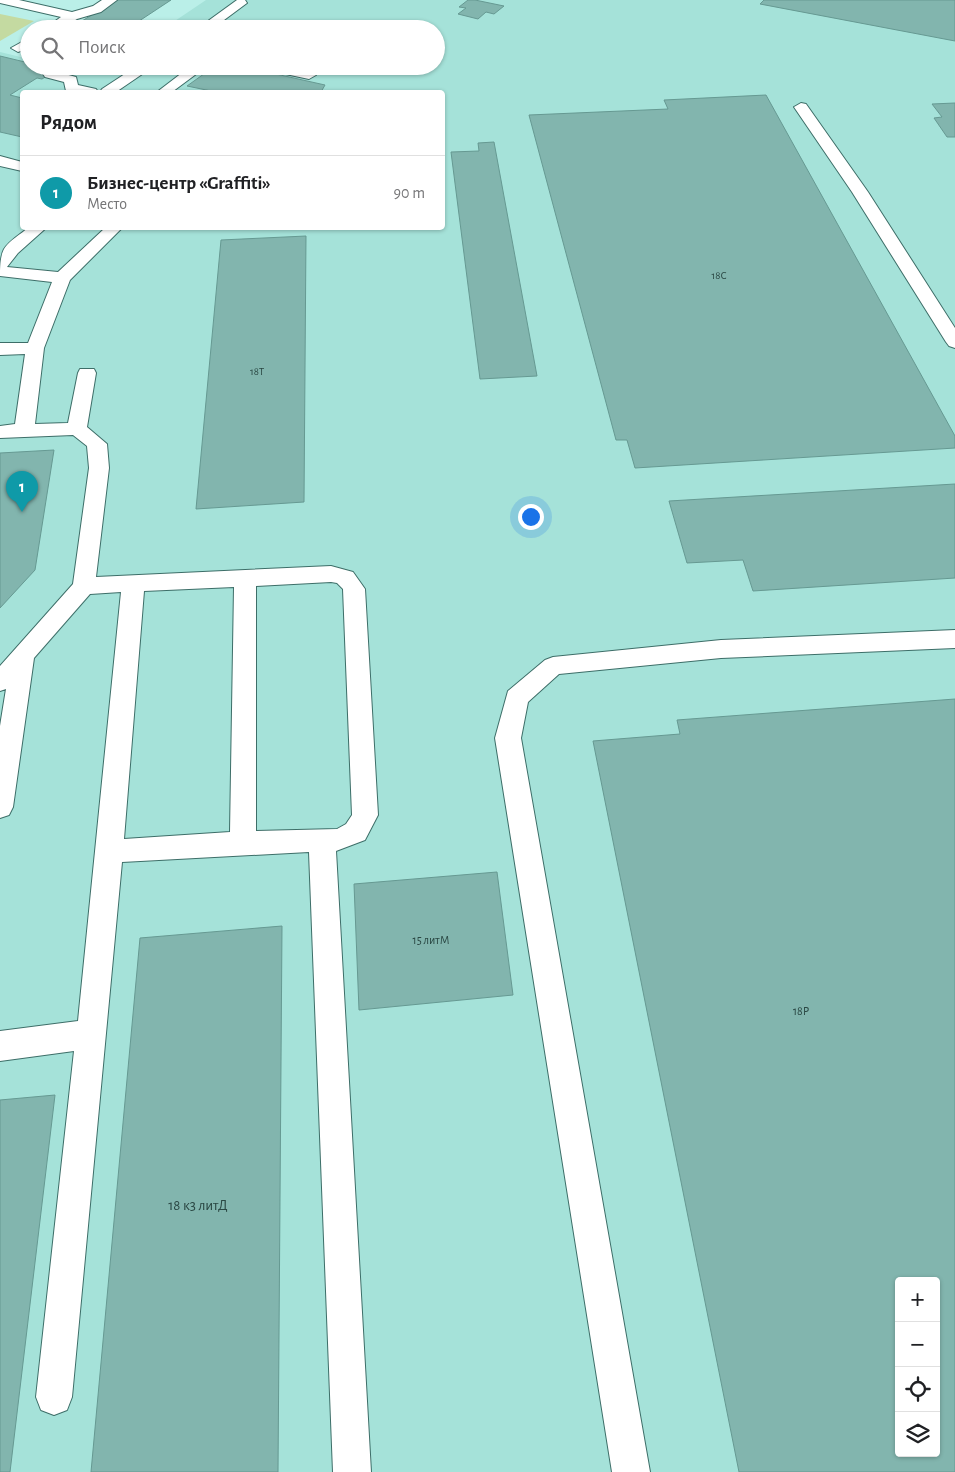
<!DOCTYPE html>
<html lang="ru">
<head>
<meta charset="utf-8">
<style>
	body { margin:0; font-family:"Alegreya Sans",sans-serif; background:#f2f2f2; color:#202124 }
	.controls { position:absolute; right:15px; bottom:15px; display:grid; overflow:hidden; border-radius:5px; box-shadow:0 1px 4px #0004 }
	.controls button { width:45px; height:45px; display:grid; place-items:center; padding:0; border:0; border-bottom:1px solid #e0e0e0; background:#fff; color:#202124; font:25px sans-serif }
	.you { position:absolute; left:530px; top:516px; width:18px; height:18px; margin:-12px; border:4px solid #fff; border-radius:50%; background:#1a73e8; box-shadow:0 0 0 8px #1a73e833 }
	.badge { display:grid; place-items:center; width:32px; height:32px; border-radius:50%; background:#cb3e6b; color:#fff; font-size:16px; font-weight:700 }
	.pin { position:absolute; translate:-50% -41px; filter:drop-shadow(0 1px 2px #0008) }
	.pin::after { content:''; position:absolute; top:26px; width:18px; height:15px; background:inherit; clip-path:polygon(0 0,100% 0,50% 100%) }
	.list { margin:0; padding:0; list-style:none }
	h2 { display:flex; justify-content:space-between; align-items:center; height:65px; margin:0; padding:0 20px; font-size:21px }
	h2 small { font-size:16px; font-weight:400; color:#757577 }
	.list li { display:grid; grid-template-columns:32px 1fr auto; gap:15px; align-items:center; box-sizing:border-box; height:75px; padding:0 20px; border-top:1px solid #e0e0e0 }
	.list b { display:block; font-size:19px; white-space:nowrap }
	.list p { margin:0; font-size:16px; white-space:nowrap; color:#757577 }
	.list em { font-size:16px; font-style:normal; color:#757577 }
	.icon { flex:none; width:28px; height:28px; fill:none; stroke:currentColor; stroke-width:2; stroke-linecap:round; stroke-linejoin:round }
	.map { position:relative; flex:none; width:955px; height:1472px; overflow:hidden }
	.search { position:absolute; background:#fff; box-shadow:0 1px 4px #0004; left:20px; top:20px; width:425px; height:55px; display:flex; align-items:center; gap:12px; box-sizing:border-box; padding:0 18px; border-radius:28px; color:#757577; font-size:19px }
	.panel { position:absolute; background:#fff; box-shadow:0 1px 4px #0004; left:20px; top:90px; width:425px; height:140px; border-radius:5px }
	.map>svg:first-child { display:block }
	.built { fill:#a5e2d9; fill-rule:evenodd }
	.green { fill:#c4daa1 }
	.building { fill:#82b5ae; stroke:#669992; fill-rule:evenodd }
	.lines { fill:none; stroke-linecap:round; stroke-linejoin:round }
	.lane-casing { stroke:#3d6e68; stroke-width:2 }
	.lane { fill:#fff; fill-rule:evenodd }
	.labels { text-anchor:middle; stroke-width:4; stroke-linejoin:round; paint-order:stroke }
	.far-number-label { font-size:11px; fill:#2a4743 }
	.number-label { font-size:12px; fill:#2a4743 }
	.near-number-label { font-size:15px; fill:#2a4743 }
</style>
</head>
<body>
<div class="map">
<svg width="955" height="1472" viewBox="0 0 955 1472">
	<rect width="100%" height="100%" fill="#baefe8"/>
	<!-- built -->
	<path class="built" d="M206,0H955V1472H0V52L29,59V66H59L94,75L107,66H436V29H163ZM22,92H442V228H22ZM899,1281H936V1453H899Z"/>
	<!-- green -->
	<path class="green" d="M0,14L34,21L0,41Z"/>
	<!-- building -->
	<path class="building" d="M116,0H171L127,29H69Z
		M468,0H475L504,6L494,14L486,12L478,19L458,14L466,8L459,7Z
		M764,0H955V41L760,4Z
		M0,56L29,63V66L58,69L42,79L37,78L10,95L22,98V137L0,132Z
		M215,66H240L325,85L321,92H216L187,86Z
		M766,95L955,436V448L635,468L627,440H616L529,115L668,109L664,100Z
		M955,103V137H947L934,118L942,117L932,104Z
		M494,142L537,376L480,379L451,152L479,151L478,143Z
		M306,236L304,502L196,509L221,240Z
		M54,450L35,570L0,608V453Z
		M955,484V578L753,591L743,560L687,563L669,501Z
		M955,699V1472H739L593,741L680,734L677,720ZM899,1281H936V1453H899Z
		M497,872L513,995L359,1010L354,884Z
		M282,926L278,1472H91L140,938Z
		M55,1095L10,1472H0V1100Z"/>
	<g class="lines">
		<defs>
			<path id="lane" d="M0,0H19L72,12L93,6L102,0H117L101,12L77,19L60,29H44L61,17L0,3Z
				M237,0H245L247,3L212,29H197Z
				M29,38V48L18,52L11,48Z
				M137,66H154L116,92H100L102,89Z
				M191,66H207L172,92H157Z
				M260,66H287L314,72L316,75L309,79L262,69Z
				M50,70L76,77L78,85L96,89L98,92L66,91L64,82L45,77L43,74L45,71Z
				M801,103L806,104L868,192L955,328V348L949,346L946,342L852,192L794,107Z
				M0,156L22,162V171L0,166Z
				M28,228H46L18,253L7,267L58,272L105,228H122L70,280L44,348L35,424L68,423L78,373L80,369H94L96,373L87,427L107,444L109,468L96,577L331,566L353,572L365,589L378,815L365,840L336,851L371,1472H333L309,852L122,862L72,1397L67,1410L54,1415L41,1410L36,1397L74,1051L0,1061V1031L78,1021L121,592L90,594L34,658L13,807L9,815L0,818V726L6,689L0,691V666L73,584L89,468L87,446L73,435L0,438V426L15,424L25,354L0,355V343H28L52,282L0,276C0,245 5,246 28,228ZM331,582L337,583L343,589L352,815L346,824L337,829L256,831V586ZM234,587L230,832L124,839L144,591Z
				M955,630V648L721,658L559,674L528,702L521,738L650,1472H612L495,738L508,691L545,660L553,657L721,640Z"/>
		</defs>
		<!-- lane casing -->
		<use href="#lane" class="lane-casing"/>
		<!-- lane -->
		<use href="#lane" class="lane"/>
	</g>
	<g class="labels">
		<!-- far-number labels -->
		<g class="far-number-label">
			<text x="719" y="279">18С</text>
			<text x="257" y="375">18Т</text>
		</g>
		<!-- number labels -->
		<g class="number-label">
			<text x="431" y="944">15 литМ</text>
			<text x="801" y="1015">18Р</text>
		</g>
		<!-- near-number labels -->
		<g class="near-number-label">
			<text x="198" y="1210">18 к3 литД</text>
		</g>
	</g>
</svg>
<div class="controls">
<button>+</button>
<button>−</button>
<button><svg class="icon" aria-label="locate" viewBox="0 0 24 24"><circle cx="12" cy="12" r="6"/><path d="M12 2v4M12 18v4M2 12h4M18 12h4"/></svg></button>
<button><svg class="icon" aria-label="layers" viewBox="0 0 24 24"><path d="M12 4l9 5-9 5-9-5zM3 14l9 5 9-5"/></svg></button>
</div>
<div class="you"></div>
<div class="pin badge" style="left:22px;top:512px;background:#0f9aa8">1</div>
<div class="search"><svg class="icon" aria-label="search" viewBox="0 0 24 24"><circle cx="10" cy="10" r="6"/><path d="M15 15l6 6"/></svg>Поиск</div>
<section class="panel">
<h2>Рядом<small></small></h2>
<ul class="list">
<li><span class="badge" style="background:#0f9aa8">1</span><div><b>Бизнес-центр «Graffiti»</b><p>Место</p></div><em>90 m</em></li>
</ul>
</section>
</div>
</body>
</html>
